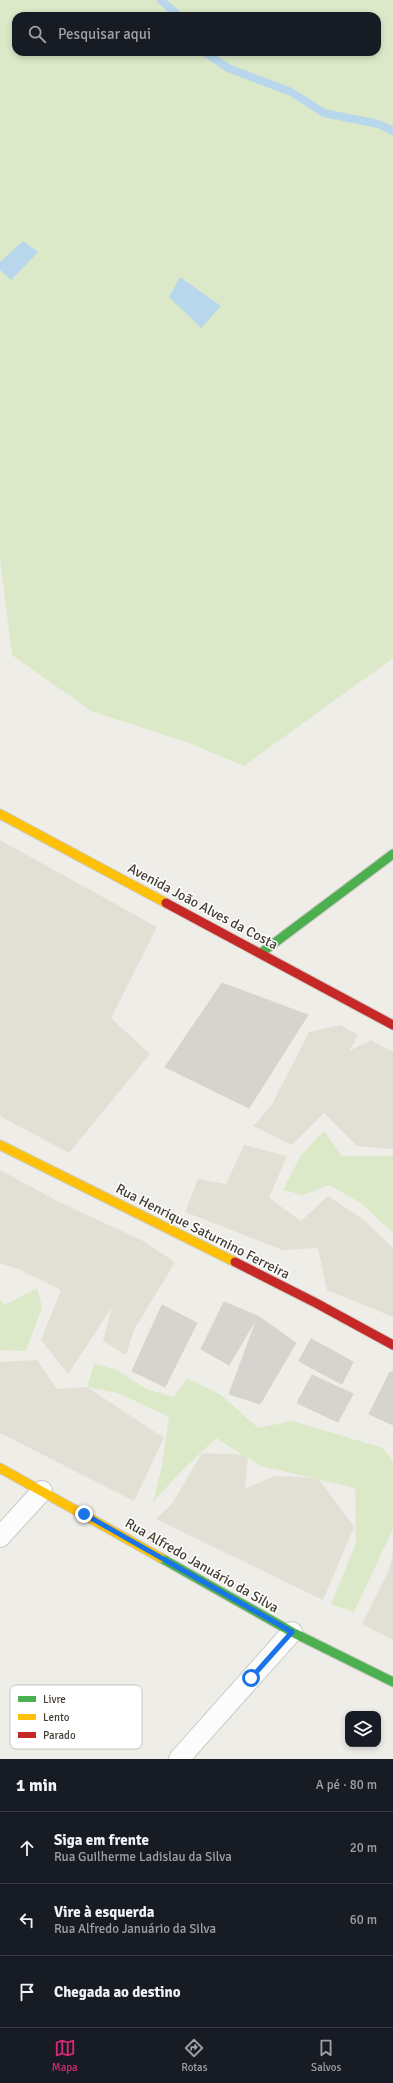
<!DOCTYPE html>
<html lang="pt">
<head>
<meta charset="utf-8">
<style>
	body { margin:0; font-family:Signika,sans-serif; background:#242831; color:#f1f3f6 }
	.controls { position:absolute; right:12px; bottom:12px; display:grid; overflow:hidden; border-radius:8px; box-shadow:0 2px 6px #0003 }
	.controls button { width:36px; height:36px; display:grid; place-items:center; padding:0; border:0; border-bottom:1px solid #363941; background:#171b24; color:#f1f3f6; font:20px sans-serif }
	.stop { position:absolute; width:12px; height:12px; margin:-9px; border:3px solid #1a73e8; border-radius:50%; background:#fff }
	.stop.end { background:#1a73e8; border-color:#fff; box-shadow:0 1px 4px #0008 }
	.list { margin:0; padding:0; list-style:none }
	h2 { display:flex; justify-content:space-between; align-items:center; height:52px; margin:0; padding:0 16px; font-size:17px }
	h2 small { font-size:13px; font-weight:400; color:#9ea1a6 }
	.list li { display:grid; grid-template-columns:26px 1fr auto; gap:12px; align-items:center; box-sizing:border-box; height:72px; padding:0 16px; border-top:1px solid #363941 }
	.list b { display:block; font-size:15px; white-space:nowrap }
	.list p { margin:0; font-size:13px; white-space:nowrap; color:#9ea1a6 }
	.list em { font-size:13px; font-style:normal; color:#9ea1a6 }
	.icon { flex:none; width:22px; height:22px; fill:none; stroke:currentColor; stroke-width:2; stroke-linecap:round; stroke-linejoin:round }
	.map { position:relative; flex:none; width:393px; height:1759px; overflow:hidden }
	.search { position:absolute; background:#171b24; box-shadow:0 2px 6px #0003; left:12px; right:12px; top:12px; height:44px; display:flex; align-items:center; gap:10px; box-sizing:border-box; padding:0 14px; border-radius:12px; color:#9ea1a6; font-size:15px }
	.sheet { height:268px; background:#171b24 }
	nav { display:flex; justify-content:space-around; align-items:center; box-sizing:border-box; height:56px; border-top:1px solid #363941; background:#171b24; font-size:11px; color:#9ea1a6 }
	nav a { display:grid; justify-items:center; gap:2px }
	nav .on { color:#db2777 }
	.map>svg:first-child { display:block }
	.residential { fill:#e2dfd5 }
	.green { fill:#dbe9c8; fill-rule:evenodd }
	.water { fill:#b8d7ec }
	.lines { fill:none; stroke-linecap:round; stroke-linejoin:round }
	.stream { stroke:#b8d7ec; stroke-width:8 }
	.building { fill:#d6d4cf; stroke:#d6d3cd }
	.street-casing { stroke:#cbc9c4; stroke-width:22 }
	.fast-casing { stroke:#cdcabf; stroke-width:11 }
	.slow-casing { stroke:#cdcabf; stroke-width:11 }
	.jam-casing { stroke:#cdcabf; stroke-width:11 }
	.street { stroke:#fcfcfc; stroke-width:20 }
	.fast { stroke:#4caf50; stroke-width:9 }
	.slow { stroke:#ffc107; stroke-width:9 }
	.jam { stroke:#c62828; stroke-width:9 }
	.route { stroke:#1a73e8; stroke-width:5 }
	.labels { text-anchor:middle; stroke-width:3; stroke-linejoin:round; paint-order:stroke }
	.street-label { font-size:14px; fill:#443e34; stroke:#fff }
	.key { fill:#fff; stroke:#c7c5c2; stroke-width:1 }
	.key-label { font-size:11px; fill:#443e34 }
</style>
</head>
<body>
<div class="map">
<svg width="393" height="1759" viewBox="0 0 393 1759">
	<rect width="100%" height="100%" fill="#eeede8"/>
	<!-- residential -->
	<path class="residential" d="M0,840L157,927L111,1018L150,1054L69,1153L0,1116Z
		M340,1025L358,1035L349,1051L371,1040L393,1052V1149L357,1146L324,1113L292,1145L253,1126L271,1106L309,1032Z
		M244,1145L287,1156L269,1198L301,1221L328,1196L364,1220L393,1248V1317L327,1290L318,1248L282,1250L185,1212L198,1179L226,1184Z
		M0,1170L59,1202L143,1241L175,1262L134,1330L126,1355L103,1341L112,1307L68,1374L41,1340L61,1290L18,1269L0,1263Z
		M37,1360L57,1389L87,1387L164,1438L134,1501L0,1433V1362Z
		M202,1453L248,1455L245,1489L275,1476L318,1478L354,1527L323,1600L156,1519L172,1504Z
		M393,1552V1640L362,1624L389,1570Z"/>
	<!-- green -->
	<path class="green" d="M0,0H393V658L244,766L189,743L91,711L12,655L0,558ZM16,16H377V52H16Z
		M324,1131L342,1156H393V1233L361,1203L329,1185L303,1195L283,1190L301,1155Z
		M37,1288L42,1307L26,1351L0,1350V1300L5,1305Z
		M94,1364L117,1370L146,1389L174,1397L187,1378L221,1395L258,1428L292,1421L383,1448L393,1462V1529L354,1612L331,1604L356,1543L355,1488L261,1466L216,1438L177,1476L153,1502L162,1466L169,1417L118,1393L87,1387Z"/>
	<!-- water -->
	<path class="water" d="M23,241L38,252L11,280L0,270V262Z
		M180,277L221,306L201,328L169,297Z"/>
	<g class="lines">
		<!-- stream -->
		<path class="stream" d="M161,0L179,16
			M204,52L228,68L291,92L324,113L378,124L393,131"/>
	</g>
	<!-- building -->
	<path class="building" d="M222,983L308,1015L249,1108L165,1067Z
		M224,1302L258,1316L229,1365L201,1349Z
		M162,1305L197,1323L165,1387L132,1371Z
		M258,1316L296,1343L260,1404L229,1394Z
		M311,1339L328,1348L317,1371L299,1361Z
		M328,1348L353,1362L342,1384L317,1371Z
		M390,1372H393V1425L369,1414Z
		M312,1375L353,1394L338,1422L297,1403Z"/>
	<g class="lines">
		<defs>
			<path id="street" d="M0,1537L42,1491
				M179,1759L292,1632"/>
			<path id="fast" d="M261,953L393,854
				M161,1558L292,1632L393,1682"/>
			<path id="slow" d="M0,814L166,903
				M0,1145L235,1262
				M0,1468L161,1558"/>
			<path id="jam" d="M166,903L393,1025
				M235,1262L316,1303L393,1345"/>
		</defs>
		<!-- street casing -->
		<use href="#street" class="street-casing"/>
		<!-- fast casing -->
		<use href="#fast" class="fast-casing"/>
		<!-- slow casing -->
		<use href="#slow" class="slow-casing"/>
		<!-- jam casing -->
		<use href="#jam" class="jam-casing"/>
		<!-- street -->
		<use href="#street" class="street"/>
		<!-- fast -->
		<use href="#fast" class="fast"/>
		<!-- slow -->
		<use href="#slow" class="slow"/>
		<!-- jam -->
		<use href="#jam" class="jam"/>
	</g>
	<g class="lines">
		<!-- route -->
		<path class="route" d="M84,1514L292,1632L251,1678"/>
	</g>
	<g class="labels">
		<!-- street labels -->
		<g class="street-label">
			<text transform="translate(203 906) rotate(28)" y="5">Avenida João Alves da Costa</text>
			<text transform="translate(203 1231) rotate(27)" y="5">Rua Henrique Saturnino Ferreira</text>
			<text transform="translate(202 1565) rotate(30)" y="5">Rua Alfredo Januário da Silva</text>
		</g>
	</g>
	<!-- legend -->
	<rect x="10" y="1685" width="132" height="64" rx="6" class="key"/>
	<rect x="18" y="1696" width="18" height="6" fill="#4caf50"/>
	<rect x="18" y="1714" width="18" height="6" fill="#ffc107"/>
	<rect x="18" y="1732" width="18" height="6" fill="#c62828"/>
	<g class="key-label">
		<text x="43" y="1703">Livre</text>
		<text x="43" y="1721">Lento</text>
		<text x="43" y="1739">Parado</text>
	</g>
</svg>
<div class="controls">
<button><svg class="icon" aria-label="layers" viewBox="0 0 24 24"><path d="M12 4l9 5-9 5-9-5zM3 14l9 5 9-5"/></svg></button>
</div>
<div class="stop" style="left:251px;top:1678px"></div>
<div class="stop end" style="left:84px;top:1514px"></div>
<div class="search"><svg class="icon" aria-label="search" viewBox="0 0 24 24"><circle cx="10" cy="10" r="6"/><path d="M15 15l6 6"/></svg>Pesquisar aqui</div>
</div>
<section class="sheet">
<h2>1 min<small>A pé · 80 m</small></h2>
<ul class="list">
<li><svg class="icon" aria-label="ahead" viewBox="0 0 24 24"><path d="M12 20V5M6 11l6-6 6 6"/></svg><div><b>Siga em frente</b><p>Rua Guilherme Ladislau da Silva</p></div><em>20 m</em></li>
<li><svg class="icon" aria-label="left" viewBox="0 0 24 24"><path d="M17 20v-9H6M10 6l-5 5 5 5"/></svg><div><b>Vire à esquerda</b><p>Rua Alfredo Januário da Silva</p></div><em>60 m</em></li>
<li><svg class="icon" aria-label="arrive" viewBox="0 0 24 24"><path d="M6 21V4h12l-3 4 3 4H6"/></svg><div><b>Chegada ao destino</b></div></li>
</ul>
</section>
<nav>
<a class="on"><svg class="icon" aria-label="map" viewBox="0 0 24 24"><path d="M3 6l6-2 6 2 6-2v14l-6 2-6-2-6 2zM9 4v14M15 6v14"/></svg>Mapa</a>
<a><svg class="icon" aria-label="directions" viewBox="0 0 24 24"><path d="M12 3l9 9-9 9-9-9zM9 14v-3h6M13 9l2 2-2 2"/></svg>Rotas</a>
<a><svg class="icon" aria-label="saved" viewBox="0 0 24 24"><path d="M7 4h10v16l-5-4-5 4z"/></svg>Salvos</a>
</nav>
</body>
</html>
